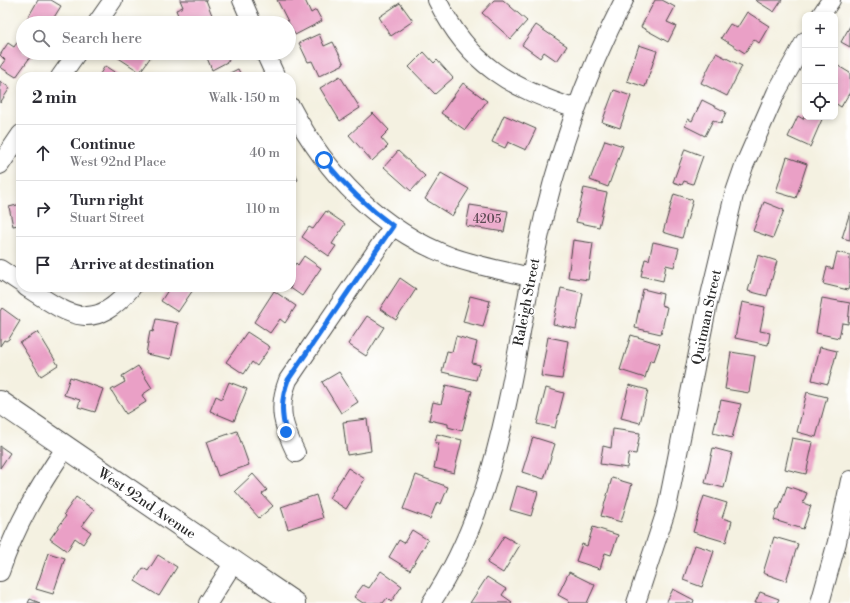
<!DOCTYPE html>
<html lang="en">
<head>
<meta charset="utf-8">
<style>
	body { margin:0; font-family:"Libre Bodoni",serif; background:#f2f2f3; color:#2b2b33 }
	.controls { position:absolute; right:12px; top:12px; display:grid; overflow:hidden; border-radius:8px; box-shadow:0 2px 6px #0003 }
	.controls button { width:36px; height:36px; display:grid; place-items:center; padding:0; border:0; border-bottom:1px solid #e1e1e2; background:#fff; color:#2b2b33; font:20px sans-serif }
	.stop { position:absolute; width:12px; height:12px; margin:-9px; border:3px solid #1a73e8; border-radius:50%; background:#fff }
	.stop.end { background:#1a73e8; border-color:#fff; box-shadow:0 1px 4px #0008 }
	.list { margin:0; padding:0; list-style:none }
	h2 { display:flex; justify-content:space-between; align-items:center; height:52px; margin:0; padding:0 16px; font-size:17px }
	h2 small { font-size:13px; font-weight:400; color:#7c7c81 }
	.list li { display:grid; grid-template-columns:26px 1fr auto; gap:12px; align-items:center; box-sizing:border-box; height:56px; padding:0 16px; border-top:1px solid #e1e1e2 }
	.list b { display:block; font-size:15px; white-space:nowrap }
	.list p { margin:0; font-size:13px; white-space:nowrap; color:#7c7c81 }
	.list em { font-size:13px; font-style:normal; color:#7c7c81 }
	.icon { flex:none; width:22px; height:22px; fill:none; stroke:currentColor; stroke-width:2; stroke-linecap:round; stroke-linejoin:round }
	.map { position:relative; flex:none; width:850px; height:603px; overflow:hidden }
	.search { position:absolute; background:#fff; box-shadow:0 2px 6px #0003; left:16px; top:16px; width:280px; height:44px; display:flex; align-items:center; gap:10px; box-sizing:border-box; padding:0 14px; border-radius:22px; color:#7c7c81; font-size:15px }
	.panel { position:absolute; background:#fff; box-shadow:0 2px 6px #0003; left:16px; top:72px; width:280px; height:220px; border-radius:16px }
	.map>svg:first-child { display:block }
	.building { fill:#eaa0c6 }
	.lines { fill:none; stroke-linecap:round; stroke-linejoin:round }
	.minor-casing { stroke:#494946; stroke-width:20 }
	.major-casing { stroke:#494946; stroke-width:24 }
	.minor { stroke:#fff; stroke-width:18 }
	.major { stroke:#fff; stroke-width:22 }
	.route { stroke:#1a73e8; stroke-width:5 }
	.labels { text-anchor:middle; stroke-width:3; stroke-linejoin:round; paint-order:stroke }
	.number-label { font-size:12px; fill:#5b4852 }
	.street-label { font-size:14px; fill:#2b2b2b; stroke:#fff }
</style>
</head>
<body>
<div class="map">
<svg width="850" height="603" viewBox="0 0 850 603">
	<rect width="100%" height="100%" fill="#fff"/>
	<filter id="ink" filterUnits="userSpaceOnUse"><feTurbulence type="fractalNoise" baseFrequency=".025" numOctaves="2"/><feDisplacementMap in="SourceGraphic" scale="8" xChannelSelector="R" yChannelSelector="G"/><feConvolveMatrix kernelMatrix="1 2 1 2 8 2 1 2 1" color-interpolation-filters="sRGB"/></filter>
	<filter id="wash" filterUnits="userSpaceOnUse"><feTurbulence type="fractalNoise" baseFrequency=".012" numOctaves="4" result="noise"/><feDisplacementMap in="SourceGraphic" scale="16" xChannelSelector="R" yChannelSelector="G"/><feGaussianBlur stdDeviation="0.9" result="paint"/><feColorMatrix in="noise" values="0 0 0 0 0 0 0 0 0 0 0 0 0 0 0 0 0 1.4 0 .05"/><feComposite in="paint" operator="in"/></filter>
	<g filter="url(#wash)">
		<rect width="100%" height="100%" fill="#f4f1e1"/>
		<g id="blocks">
			<!-- building -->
			<path class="building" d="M38,0H51L61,6L53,19L56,20L54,23H25Z
				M180,0H206L212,15L194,23H181L176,10L183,7Z
				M277,0H305L311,13L316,10L322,21L295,35Z
				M494,0H503L527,21L511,39L482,13Z
				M655,0H662L675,7L667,22L676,26L668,42L641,27Z
				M755,0H782L774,12Z
				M400,3L413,21L391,36L379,17Z
				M747,12L769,26L759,43L754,39L745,53L721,38L730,24L737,28Z
				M536,25L567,46L557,61L544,52L540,58L522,45Z
				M850,26V47L841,42Z
				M319,34L324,46L333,42L344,64L319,76L312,61L308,62L299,43Z
				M21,37L23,39V53H33L16,77L0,67L5,60L0,55L8,43L14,47Z
				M639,45L657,51L645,87L627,81Z
				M424,52L434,63L437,60L453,78L435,94L409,67Z
				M120,53H143L150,58L140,72L117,57Z
				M205,53H225L229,61L212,70Z
				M716,53L742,66L727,96L701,83Z
				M835,64L850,73V92L841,107L835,103Z
				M105,66L122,77H98Z
				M238,69L242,77H222Z
				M340,76L360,108L340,121L320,88Z
				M0,81L10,88L0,103Z
				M463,83L487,101L465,130L441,113Z
				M614,90L631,96L620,128L602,122Z
				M702,100L726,112L721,124L713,120L705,136L685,126L688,119L692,121Z
				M373,113L389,130L381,138L388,146L372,161L349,135Z
				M805,114V117H823L810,147L788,137L798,116L803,119Z
				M504,115L536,129L526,150L508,142L505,148L492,142Z
				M605,140L623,146L608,187L590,180Z
				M685,149L703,156L693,184L684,181L682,185L673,182Z
				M398,151L425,176L411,191L384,167Z
				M787,157L807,164L796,198L776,192Z
				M291,165L298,180L291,183Z
				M441,173L469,189L452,216L425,199Z
				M584,188L607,193L599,227L576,222Z
				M674,194L693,200L682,238L663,232Z
				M764,202L784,210L773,238L753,231Z
				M21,204V235H20L18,225L13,226L9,207Z
				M470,205L508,211L504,232L466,226Z
				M326,211L345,224L332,244L336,246L329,256L302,237L309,227L313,229Z
				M850,212V240L842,238Z
				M573,240L593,243L588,280L568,277Z
				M653,242L679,248L674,267L666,265L663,281L641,276L645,259L649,260Z
				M837,252L850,255V282L848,290L823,284L827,267L833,269Z
				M758,255L777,261L767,296L748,291Z
				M304,256L321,268L302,296L289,287H291V270L296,263L298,265Z
				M400,278L416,289L396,320L380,309Z
				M170,287H195L178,312L161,301Z
				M561,288L583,293L576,329L553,324Z
				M643,289L663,294L661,305L667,307L661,334L635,328Z
				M274,291L296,306L285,323L280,319L270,333L254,322Z
				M470,296L490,301L483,327L463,322Z
				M822,298L850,303L848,324L842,323L839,338L816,333Z
				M742,302L765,307L760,331L770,333L768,345L735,338Z
				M2,308L20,321L9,339L6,341L4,340L0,346V311Z
				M367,316L384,327L366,356L348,344Z
				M156,319L178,323L171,359L146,354L150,331L153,332Z
				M38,332L58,365L41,376L20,343Z
				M247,332L270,347L257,366L252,362L244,374L226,362Z
				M631,335L660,344L654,361L650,360L645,378L620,370Z
				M456,336L477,342L472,363L480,365L476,380L442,372L447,351L452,352Z
				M548,337L568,341L562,379L541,376Z
				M820,347L837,351L828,384L812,380Z
				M731,352L755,356L749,393L725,389Z
				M138,366L152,388L142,395L146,402L126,414L111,390L125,382L122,376Z
				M339,372L358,402L341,413L322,382Z
				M70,377L103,389L95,412L78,407L80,400L64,395Z
				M229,382L247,389L234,421L210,411L216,396L222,399Z
				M446,385L472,391L462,431L448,427V424L429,420L433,402L441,404Z
				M629,385L648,390L640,423L621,418Z
				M546,388L564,393L555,428L537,424Z
				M807,392L827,397L816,437L797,432Z
				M721,400L741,404L732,438L713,433Z
				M367,419L371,451L347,455L343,422Z
				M613,429L640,433L636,454L629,453L627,468L600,464L603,446L611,448Z
				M237,431L249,465L218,476L206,442Z
				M437,434L462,440L454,473L434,468L439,443H435Z
				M533,437L555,444L544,479L522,472Z
				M792,438L813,442L806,474L785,469Z
				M0,446L10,453L0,468Z
				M713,448L732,453L724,488L705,483Z
				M348,468L365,479L346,509L329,498Z
				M253,474L267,490L262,494L273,506L259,518L235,491Z
				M416,475L448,487L441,504L437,502L430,519L403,509Z
				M612,478L632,484L621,522L601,516Z
				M517,486L538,492L531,516L510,510Z
				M787,486L807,493L803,503L811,506L803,529L774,520L777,509H779Z
				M316,495L323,518L288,529L281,507Z
				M704,496L727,503L722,518L732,521L726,542L693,532Z
				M76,497L94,510L82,526L91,532L83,544L75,538L67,551L50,539L66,516L64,514Z
				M593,527L618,535L611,555L605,553L600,569L576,561L582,544L587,546Z
				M412,530L428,540L410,570L389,557L399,540L404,543Z
				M504,536L520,545L503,573L487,563Z
				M774,537L798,544L786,581L763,573Z
				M695,545L714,551L702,587L683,580Z
				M48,553L65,558L53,594L36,589Z
				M158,555L177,567L159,596L135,581L143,568L148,571Z
				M381,571L402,586L391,602L387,598L383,603H363L354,597L363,585L369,588Z
				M569,572L595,585L587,603H568L569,601L558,595Z
				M487,577L506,589L502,595L512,602L511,603H470Z
				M673,589L694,600L693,603H666Z
				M760,592L779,599L777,603H755Z
				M30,599L40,603H28Z"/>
		</g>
	</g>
	<g filter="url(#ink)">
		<use href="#blocks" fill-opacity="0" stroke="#494946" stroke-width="1"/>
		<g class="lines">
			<defs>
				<path id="minor" d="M242,0L252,23
					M437,0C470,66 509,87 576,109
					M821,15L831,0
					M97,23L113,0
					M265,53L276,77
					M60,77L77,53
					M291,107C326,174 380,230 452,257C478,266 504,271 531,277
					M0,165L21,134
					M0,269L21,283
					M26,287C69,315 93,335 132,287
					M296,453C283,426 277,409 288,380L393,226
					M0,572C16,525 38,488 66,447
					M208,603L234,562
					M431,603C501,498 512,368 537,247C555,161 584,78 624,0
					M636,603L667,508L707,308L734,195L744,166L776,93L805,41
					M820,603L837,542L850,480"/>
				<path id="major" d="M0,402L294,603"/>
			</defs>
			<!-- minor casing -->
			<use href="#minor" class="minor-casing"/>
			<!-- major casing -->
			<use href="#major" class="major-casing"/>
			<!-- minor -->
			<use href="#minor" class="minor"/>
			<!-- major -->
			<use href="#major" class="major"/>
		</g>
	</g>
	<g class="lines" filter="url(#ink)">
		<!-- route -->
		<path class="route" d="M286,432C281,413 281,399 288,380L393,226C367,207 345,186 324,160"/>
	</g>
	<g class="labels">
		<!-- number labels -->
		<g class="number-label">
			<text x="487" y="223">4205</text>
		</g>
		<!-- street labels -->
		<g class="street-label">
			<text transform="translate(526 302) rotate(-79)" y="5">Raleigh Street</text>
			<text transform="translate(706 317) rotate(-78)" y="5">Quitman Street</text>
			<text transform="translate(147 503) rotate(34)" y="5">West 92nd Avenue</text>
		</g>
	</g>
</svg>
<div class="controls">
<button>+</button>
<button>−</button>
<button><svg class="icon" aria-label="locate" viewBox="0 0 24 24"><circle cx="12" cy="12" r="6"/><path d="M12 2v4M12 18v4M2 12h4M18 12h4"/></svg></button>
</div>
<div class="stop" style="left:324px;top:160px"></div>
<div class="stop end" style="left:286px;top:432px"></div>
<div class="search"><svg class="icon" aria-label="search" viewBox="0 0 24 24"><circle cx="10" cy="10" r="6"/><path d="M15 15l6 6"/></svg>Search here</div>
<section class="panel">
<h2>2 min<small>Walk · 150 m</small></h2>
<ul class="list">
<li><svg class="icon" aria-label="ahead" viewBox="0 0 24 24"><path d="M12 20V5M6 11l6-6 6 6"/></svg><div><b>Continue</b><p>West 92nd Place</p></div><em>40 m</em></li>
<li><svg class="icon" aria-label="right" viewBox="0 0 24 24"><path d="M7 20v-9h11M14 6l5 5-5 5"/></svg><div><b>Turn right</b><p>Stuart Street</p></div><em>110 m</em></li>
<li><svg class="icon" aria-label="arrive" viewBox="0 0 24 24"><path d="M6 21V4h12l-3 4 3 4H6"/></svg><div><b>Arrive at destination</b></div></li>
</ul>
</section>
</div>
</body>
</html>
